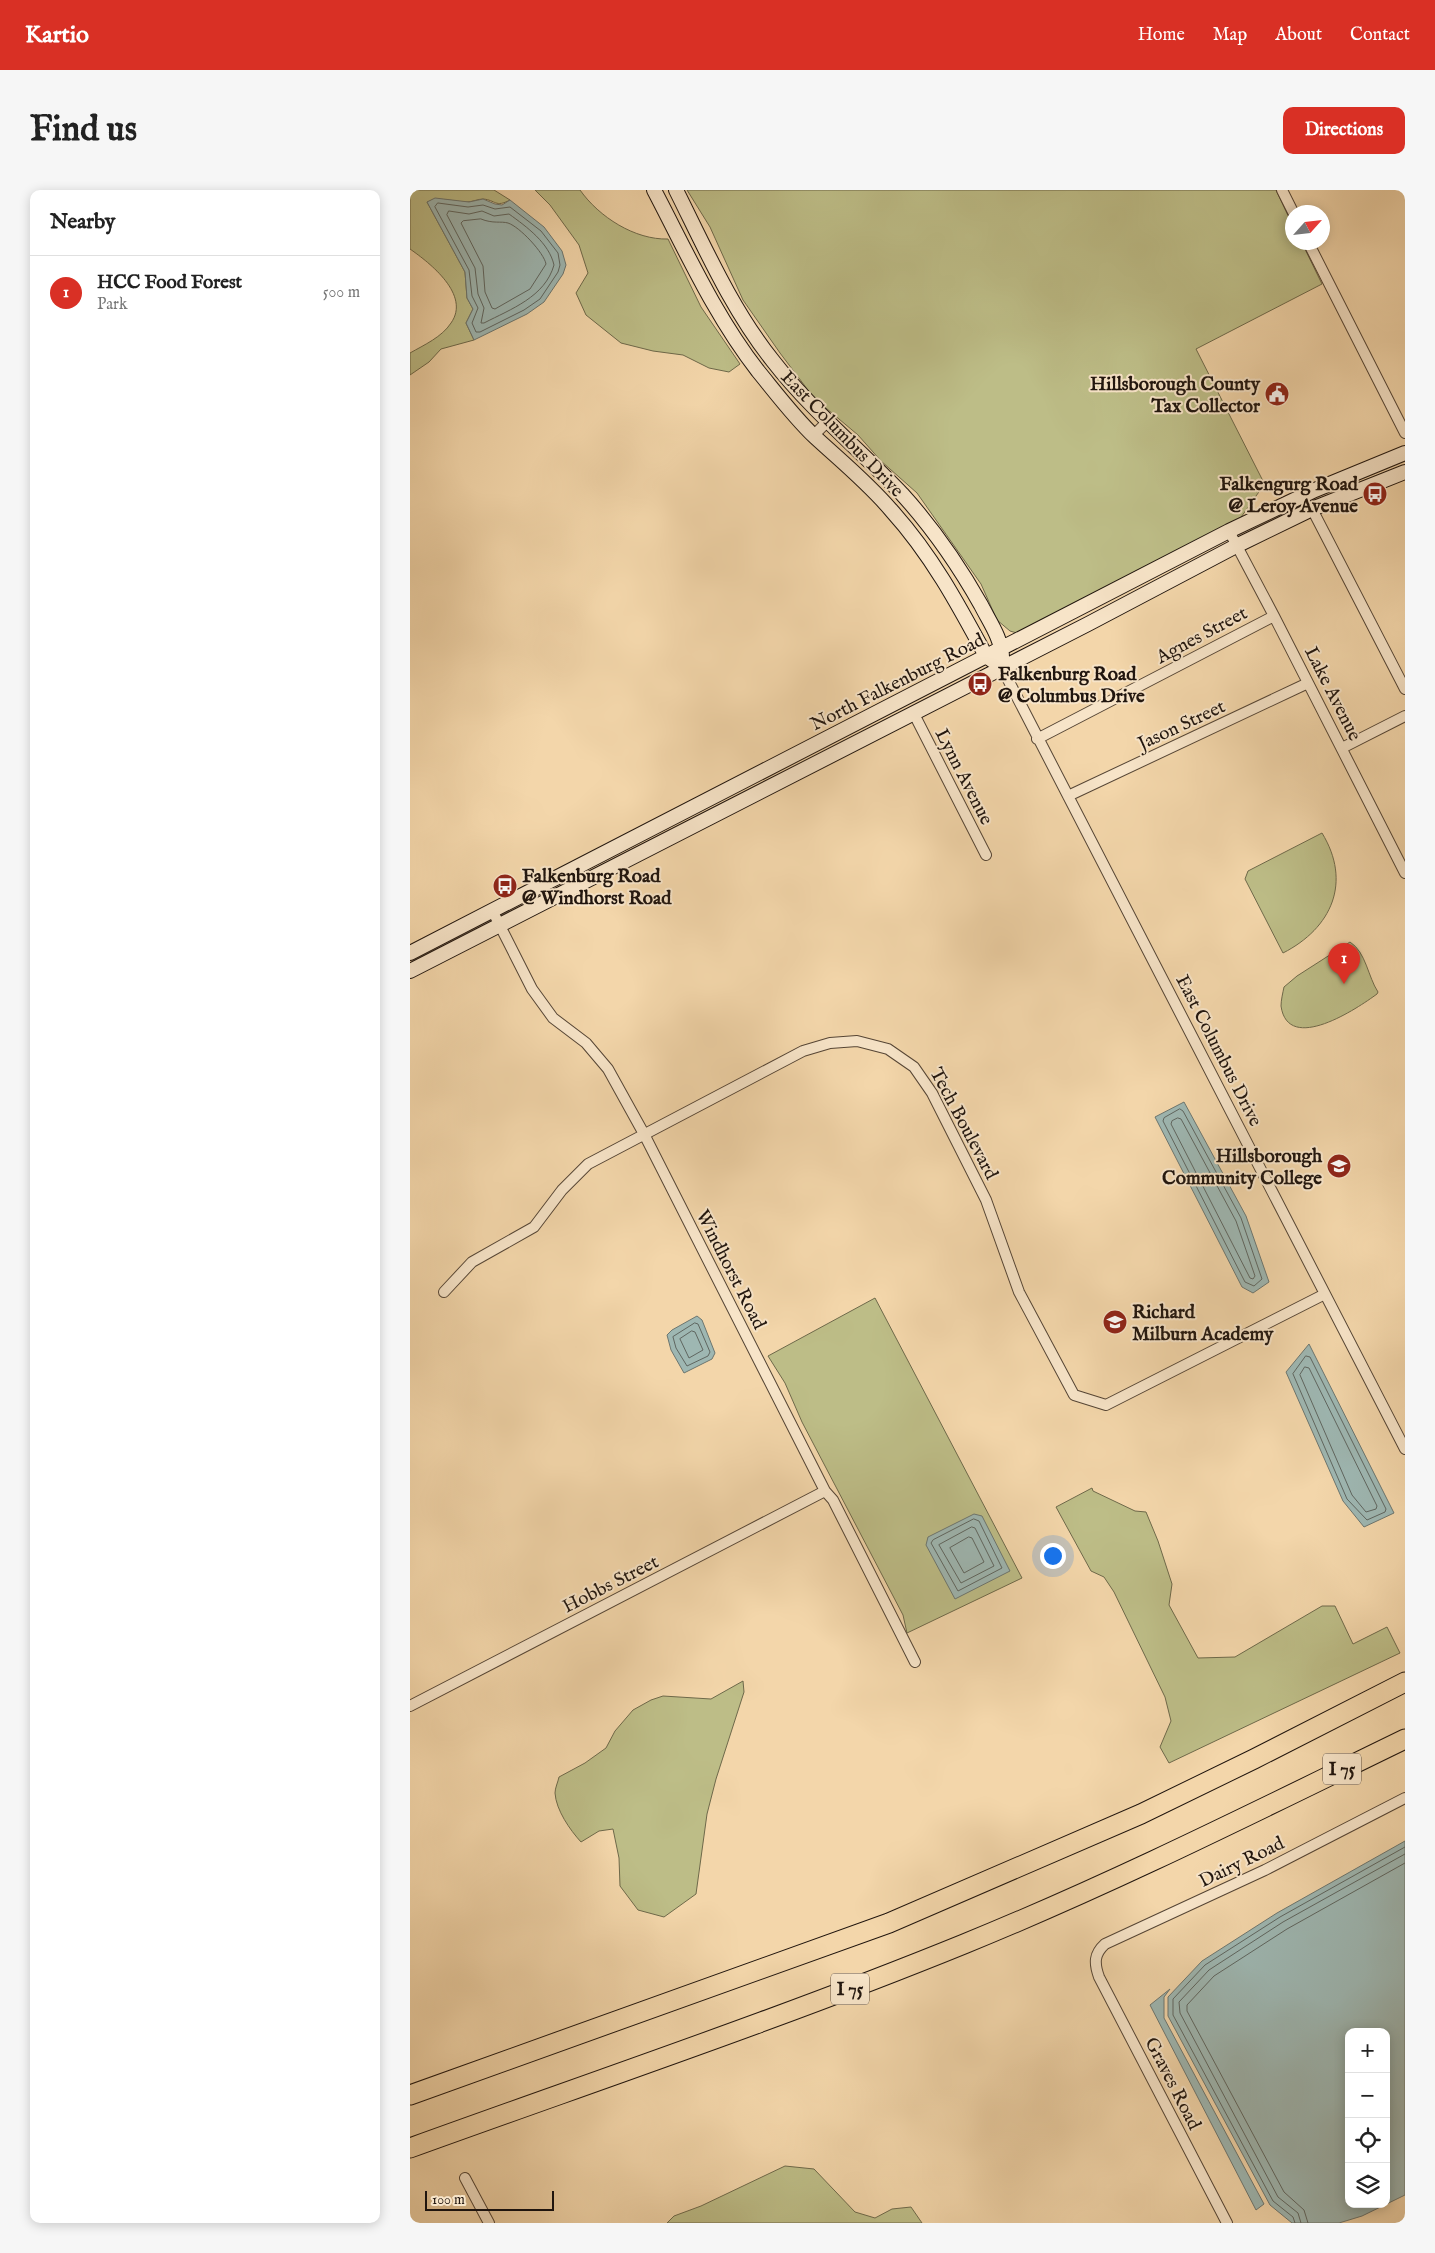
<!DOCTYPE html>
<html lang="en">
<head>
<meta charset="utf-8">
<style>
	body { margin:0; font-family:"IM FELL English",serif; background:#f6f6f6; color:#222 }
	.controls { position:absolute; right:15px; bottom:15px; display:grid; overflow:hidden; border-radius:10px; box-shadow:0 2px 12px #0003 }
	.controls button { width:45px; height:45px; display:grid; place-items:center; padding:0; border:0; border-bottom:1px solid #e0e0e0; background:#fff; color:#222; font:25px sans-serif }
	.compass { position:absolute; left:875px; top:15px; width:45px; height:45px; border-radius:50%; background:#fff; box-shadow:0 2px 12px #0003; rotate:63deg }
	.scale { position:absolute; left:15px; bottom:12px; width:129px; box-sizing:border-box; padding-left:5px; border:2px solid #20150e; border-top:0; font-size:14px; line-height:18px; white-space:nowrap; color:#20150e; -webkit-text-stroke:4px #f7e4c8; paint-order:stroke }
	.you { position:absolute; left:642px; top:1365px; width:18px; height:18px; margin:-12px; border:4px solid #fff; border-radius:50%; background:#1a73e8; box-shadow:0 0 0 8px #1a73e833 }
	.badge { display:grid; place-items:center; width:32px; height:32px; border-radius:50%; background:#d93025; color:#fff; font-size:16px; font-weight:700 }
	.pin { position:absolute; translate:-50% -41px; filter:drop-shadow(0 1px 2px #0008) }
	.pin::after { content:''; position:absolute; top:26px; width:18px; height:15px; background:inherit; clip-path:polygon(0 0,100% 0,50% 100%) }
	.list { margin:0; padding:0; list-style:none }
	h2 { display:flex; justify-content:space-between; align-items:center; height:65px; margin:0; padding:0 20px; font-size:21px }
	h2 small { font-size:16px; font-weight:400; color:#767676 }
	.list li { display:grid; grid-template-columns:32px 1fr auto; gap:15px; align-items:center; box-sizing:border-box; height:75px; padding:0 20px; border-top:1px solid #e0e0e0 }
	.list b { display:block; font-size:19px; white-space:nowrap }
	.list p { margin:0; font-size:16px; white-space:nowrap; color:#767676 }
	.list em { font-size:16px; font-style:normal; color:#767676 }
	.icon { flex:none; width:28px; height:28px; fill:none; stroke:currentColor; stroke-width:2; stroke-linecap:round; stroke-linejoin:round }
	.map { position:relative; flex:none; width:995px; height:2033px; overflow:hidden; border-radius:10px }
	header { display:flex; align-items:center; gap:30px; box-sizing:border-box; height:70px; padding:0 25px; background:#d93025; color:#fff }
	header strong { font-size:24px }
	nav { display:flex; gap:28px; margin-inline-start:auto; font-size:18px }
	.intro { display:flex; align-items:center; justify-content:space-between; box-sizing:border-box; height:120px; padding:0 30px }
	h1 { margin:0; font-size:35px }
	.button { padding:12px 22px; border-radius:10px; background:#d93025; color:#fff; font-size:18px; font-weight:700 }
	main { display:flex; gap:30px; padding:0 30px }
	aside { flex:1; background:#fff; border-radius:10px; box-shadow:0 2px 12px #0003 }
	.map>svg:first-child { display:block }
	.green { fill:#bdbd87; stroke:#6e694a }
	.water { fill:#9eb7b2; stroke:#6c7670; fill-rule:evenodd }
	.lines { fill:none; stroke-linecap:round; stroke-linejoin:round }
	.shore { stroke:#5f6660; stroke-width:1 }
	.street-casing { stroke:#554535; stroke-width:12 }
	.secondary-casing { stroke:#20150e; stroke-width:16 }
	.highway-casing { stroke:#20150e; stroke-width:21 }
	.street { stroke:#f7e4c8; stroke-width:10 }
	.secondary { stroke:#f7e4c8; stroke-width:14 }
	.highway { stroke:#f3d6aa; stroke-width:19 }
	.labels { text-anchor:middle; stroke-width:4; stroke-linejoin:round; paint-order:stroke }
	.shield { fill:#f7e4c8; stroke:#605346; stroke-width:1 }
	.shield-label { font-size:18px; font-weight:bold; fill:#20150e }
	.poi-label { font-size:19px; font-weight:bold; fill:#20150e; stroke:#f7e4c8; text-anchor:end }
	.street-label { font-size:19px; fill:#20150e; stroke:#f7e4c8 }
</style>
</head>
<body>
<header>
<strong>Kartio</strong>
<nav><a>Home</a><a>Map</a><a>About</a><a>Contact</a></nav>
</header>
<div class="intro"><h1>Find us</h1><a class="button">Directions</a></div>
<main>
<aside>
<h2>Nearby<small></small></h2>
<ul class="list">
<li><span class="badge">1</span><div><b>HCC Food Forest</b><p>Park</p></div><em>500 m</em></li>
</ul>
</aside>
<div class="map">
<svg width="995" height="2033" viewBox="0 0 995 2033">
	<rect width="100%" height="100%" fill="#f3d6aa"/>
	<filter id="stains"><feTurbulence type="fractalNoise" baseFrequency=".004" numOctaves="4"/><feColorMatrix values="0 0 0 0 .2 0 0 0 0 .09 0 0 0 0 .02 0 0 0 .5 -.17"/></filter>
	<radialGradient id="worn" r=".72"><stop offset=".6" stop-color="#630" stop-opacity="0"/><stop offset="1" stop-color="#630" stop-opacity=".3"/></radialGradient>
	<!-- green -->
	<path class="green" d="M0,0H84L100,10C85,18 86,10 73,9C68,9 62,12 57,12C43,12 30,6 17,12L55,82L57,108L63,119L56,133L64,150L31,159L19,172L0,185V163C14,155 32,147 41,133C61,105 20,73 0,59Z
		M125,0H170C189,27 225,50 258,49L291,117L330,174L319,182L299,178L273,165L243,161L211,153L176,125L166,103L178,83L169,55L140,15Z
		M277,0H866L882,34V52L892,53L912,94L786,159L853,291L851,299L829,330L610,444L600,441L587,430L571,394L507,303L471,271L448,245L404,208L370,163L333,110L300,37Z
		M912,643C942,692 922,738 873,763L835,689L838,681Z
		M940,752C956,762 958,787 968,802L967,804C948,818 878,865 871,816C871,810 873,802 874,797L887,786Z
		M465,1108L612,1388L497,1443L493,1425L392,1232L375,1193L358,1166Z
		M682,1298L683,1301L725,1321L736,1322L748,1351L762,1394L759,1415L788,1468L825,1467L912,1416H925L943,1454L977,1437L990,1463L759,1573L750,1557L761,1531L755,1507L704,1402L694,1387L681,1381L646,1317Z
		M333,1491L334,1502L306,1589L297,1624L286,1704L254,1727L228,1720L210,1696L209,1668L203,1639L189,1641L171,1652C160,1640 146,1620 145,1603C145,1598 148,1592 149,1587L175,1573L196,1558L205,1541L223,1520L241,1510L253,1506L301,1509Z
		M375,1976L404,1979L445,2022L465,2028L482,2019L501,2017L512,2033H257L264,2026L291,2016Z"/>
	<!-- water -->
	<path class="water" d="M25,8L59,12L73,9L85,14L92,15L100,10L134,37L152,61L156,75L153,84L134,112L117,124L64,150L56,133L63,119L57,108L55,82L17,12Z
		M774,912L836,1026L859,1092L843,1103L832,1097L745,927Z
		M287,1126L292,1130L305,1163L302,1169L274,1183L261,1160L257,1145L262,1140Z
		M899,1154L984,1323L954,1337L933,1311L876,1182Z
		M564,1324L572,1326L600,1381L545,1409L516,1355L518,1347Z
		M995,1651V2005L952,2026L929,2033H882L860,2015L758,1826V1807L792,1771L867,1723ZM939,1842H976V2014H939Z
		M760,1799L754,1807V1828L854,2014L846,2020L740,1815Z"/>
	<g class="lines">
		<!-- shore -->
		<path class="shore" d="M28,13L58,17L73,15L85,19L100,17L131,41L148,63L150,75L148,82L130,109L114,120L70,142H66L62,133L68,118L62,106L59,80L25,17Z
			M39,21L59,24L72,21L84,26L99,24C117,37 139,53 144,75C135,107 101,119 74,133H71L74,118L68,104L65,78L37,25Z
			M71,29C83,34 91,31 98,33C110,37 134,63 136,74L120,99L85,119L82,118L75,102L73,76L51,33L53,31Z
			M770,919L773,921L831,1028L852,1089L844,1096L835,1092L753,931L754,928Z
			M768,928L771,929L826,1031L845,1086L843,1089L840,1088L761,934L762,931Z
			M285,1133L288,1134L300,1162L298,1166L277,1176L266,1158L263,1147Z
			M282,1141L285,1142L293,1160L279,1168L270,1149Z
			M896,1166L900,1167L976,1319L975,1322L957,1330L937,1309L883,1184Z
			M895,1177L899,1178L967,1316L966,1319L956,1322L942,1305L890,1185Z
			M564,1329L569,1331L592,1378L548,1401L521,1353L523,1350Z
			M562,1337L565,1338L584,1376L551,1393L529,1355Z
			M559,1347L562,1348L574,1372L554,1383L540,1358Z
			M885,2033L883,2027L863,2011L763,1825V1809L795,1775L870,1727L995,1657
			M891,2033L888,2023L868,2007L770,1823L769,1812L799,1780L873,1732L995,1664
			M898,2033L894,2020L874,2002L777,1821V1815L804,1786L877,1739L995,1673"/>
		<defs>
			<path id="street" d="M872,0L883,22
				M898,52L995,243
				M404,245L417,232
				M902,319L995,499
				M819,341L864,426L995,683
				M592,478L995,1259
				M503,522L576,665
				M627,549L864,426
				M932,558L995,526
				M658,606L898,493
				M82,720L122,799L143,828L176,853L198,879L234,944L415,1301L423,1310L505,1472
				M34,1102L62,1072L124,1037L152,1000L178,974L393,861L420,853L447,851L478,859L504,877L522,903L576,1010L609,1102L664,1205L696,1215L915,1104
				M0,1516L415,1301
				M55,1988L79,2033
				M817,2033L689,1787C684,1773 684,1764 695,1754L855,1680L995,1608"/>
			<path id="secondary" d="M244,0C276,61 305,126 348,181C366,203 384,227 405,247C431,271 458,293 481,320C521,364 548,414 576,466L583,471
				M266,0C295,58 322,120 363,171C401,220 449,259 492,304C522,337 549,376 571,415C579,431 592,449 592,467
				M0,763L819,341L905,300L995,263
				M0,781L678,434L826,356L902,319L995,282"/>
			<path id="highway" d="M0,1905L479,1733L731,1624L844,1569L995,1492
				M0,1958C185,1891 372,1828 554,1754C704,1693 849,1620 995,1549"/>
		</defs>
		<!-- street casing -->
		<use href="#street" class="street-casing"/>
		<!-- secondary casing -->
		<use href="#secondary" class="secondary-casing"/>
		<!-- highway casing -->
		<use href="#highway" class="highway-casing"/>
		<!-- street -->
		<use href="#street" class="street"/>
		<!-- secondary -->
		<use href="#secondary" class="secondary"/>
		<!-- highway -->
		<use href="#highway" class="highway"/>
	</g>
	<!-- icons -->
	<defs>
		<symbol id="civic-disc" viewBox="-11 -11 22 22"><circle r="9.5" fill="#8f2418" stroke="#f7e4c8"/><path d="M-.6-6.5H3V-4.5H.6V-3L4-1V1h2V6H-6V1h2V-1L-.6-3ZM-1.2 2.5V6h2.4V2.5Z" fill="#fff"/></symbol>
		<symbol id="bus-disc" viewBox="-11 -11 22 22"><circle r="9.5" fill="#8f2418" stroke="#f7e4c8"/><path d="M-5-6H5V4H4V6H2V4H-2V6H-4V4H-5ZM-3.5-4V0h7V-4ZM-3.5 1.2v1.5H-2V1.2ZM2 1.2v1.5H3.5V1.2Z" fill="#fff"/></symbol>
		<symbol id="university-disc" viewBox="-11 -11 22 22"><circle r="9.5" fill="#8f2418" stroke="#f7e4c8"/><path d="M0-5L7-2L0 1L-7-2ZM-4 1L0 2.5L4 1V4Q0 6-4 4Z" fill="#fff"/></symbol>
		<symbol id="school-disc" viewBox="-11 -11 22 22"><circle r="9.5" fill="#8f2418" stroke="#f7e4c8"/><path d="M0-5L7-2L0 1L-7-2ZM-4 1L0 2.5L4 1V4Q0 6-4 4Z" fill="#fff"/></symbol>
	</defs>
	<g fill-rule="evenodd">
		<use href="#civic-disc" x="853" y="190" width="28" height="28"/>
		<use href="#bus-disc" x="951" y="290" width="28" height="28"/>
		<use href="#bus-disc" x="556" y="480" width="28" height="28"/>
		<use href="#bus-disc" x="81" y="682" width="28" height="28"/>
		<use href="#university-disc" x="915" y="962" width="28" height="28"/>
		<use href="#school-disc" x="691" y="1118" width="28" height="28"/>
	</g>
	<g class="labels">
		<!-- shield labels -->
		<g class="shield">
			<rect x="913" y="1563.5" width="38" height="31" rx="4"/>
			<rect x="421" y="1783.5" width="38" height="31" rx="4"/>
		</g>
		<g class="shield-label">
			<text x="932" y="1585">I 75</text>
			<text x="440" y="1805">I 75</text>
		</g>
		<!-- poi labels -->
		<g class="poi-label">
			<text x="850" y="200">Hillsborough County<tspan x="850" dy="22">Tax Collector</tspan></text>
			<text x="948" y="300">Falkengurg Road<tspan x="948" dy="22">@ Leroy Avenue</tspan></text>
			<text x="588" y="490" text-anchor="start">Falkenburg Road<tspan x="588" dy="22">@ Columbus Drive</tspan></text>
			<text x="112" y="692" text-anchor="start">Falkenburg Road<tspan x="112" dy="22">@ Windhorst Road</tspan></text>
			<text x="912" y="972">Hillsborough<tspan x="912" dy="22">Community College</tspan></text>
			<text x="722" y="1128" text-anchor="start">Richard<tspan x="722" dy="22">Milburn Academy</tspan></text>
		</g>
		<!-- street labels -->
		<g class="street-label">
			<text transform="translate(433 243) rotate(46)" y="7">East Columbus Drive</text>
			<text transform="translate(791 444) rotate(-28)" y="7">Agnes Street</text>
			<text transform="translate(487 491) rotate(-27)" y="7">North Falkenburg Road</text>
			<text transform="translate(924 503) rotate(63)" y="7">Lake Avenue</text>
			<text transform="translate(771 534) rotate(-25)" y="7">Jason Street</text>
			<text transform="translate(555 586) rotate(63)" y="7">Lynn Avenue</text>
			<text transform="translate(810 860) rotate(63)" y="7">East Columbus Drive</text>
			<text transform="translate(555 933) rotate(62)" y="7">Tech Boulevard</text>
			<text transform="translate(322 1079) rotate(63)" y="7">Windhorst Road</text>
			<text transform="translate(200 1393) rotate(-27)" y="7">Hobbs Street</text>
			<text transform="translate(831 1671) rotate(-26)" y="7">Dairy Road</text>
			<text transform="translate(764 1893) rotate(63)" y="7">Graves Road</text>
		</g>
	</g>
	<rect width="100%" height="100%" filter="url(#stains)"/>
	<rect width="100%" height="100%" fill="url(#worn)"/>
</svg>
<div class="controls">
<button>+</button>
<button>−</button>
<button><svg class="icon" aria-label="locate" viewBox="0 0 24 24"><circle cx="12" cy="12" r="6"/><path d="M12 2v4M12 18v4M2 12h4M18 12h4"/></svg></button>
<button><svg class="icon" aria-label="layers" viewBox="0 0 24 24"><path d="M12 4l9 5-9 5-9-5zM3 14l9 5 9-5"/></svg></button>
</div>
<svg class="compass" viewBox="-18 -18 36 36"><path d="M0-13l5 13h-10z" fill="#e53935"/><path d="M0 13l5-13h-10z" fill="#767676"/></svg>
<div class="scale">100 m</div>
<div class="you"></div>
<div class="pin badge" style="left:934px;top:794px">1</div>
</div>
</main>
</body>
</html>
